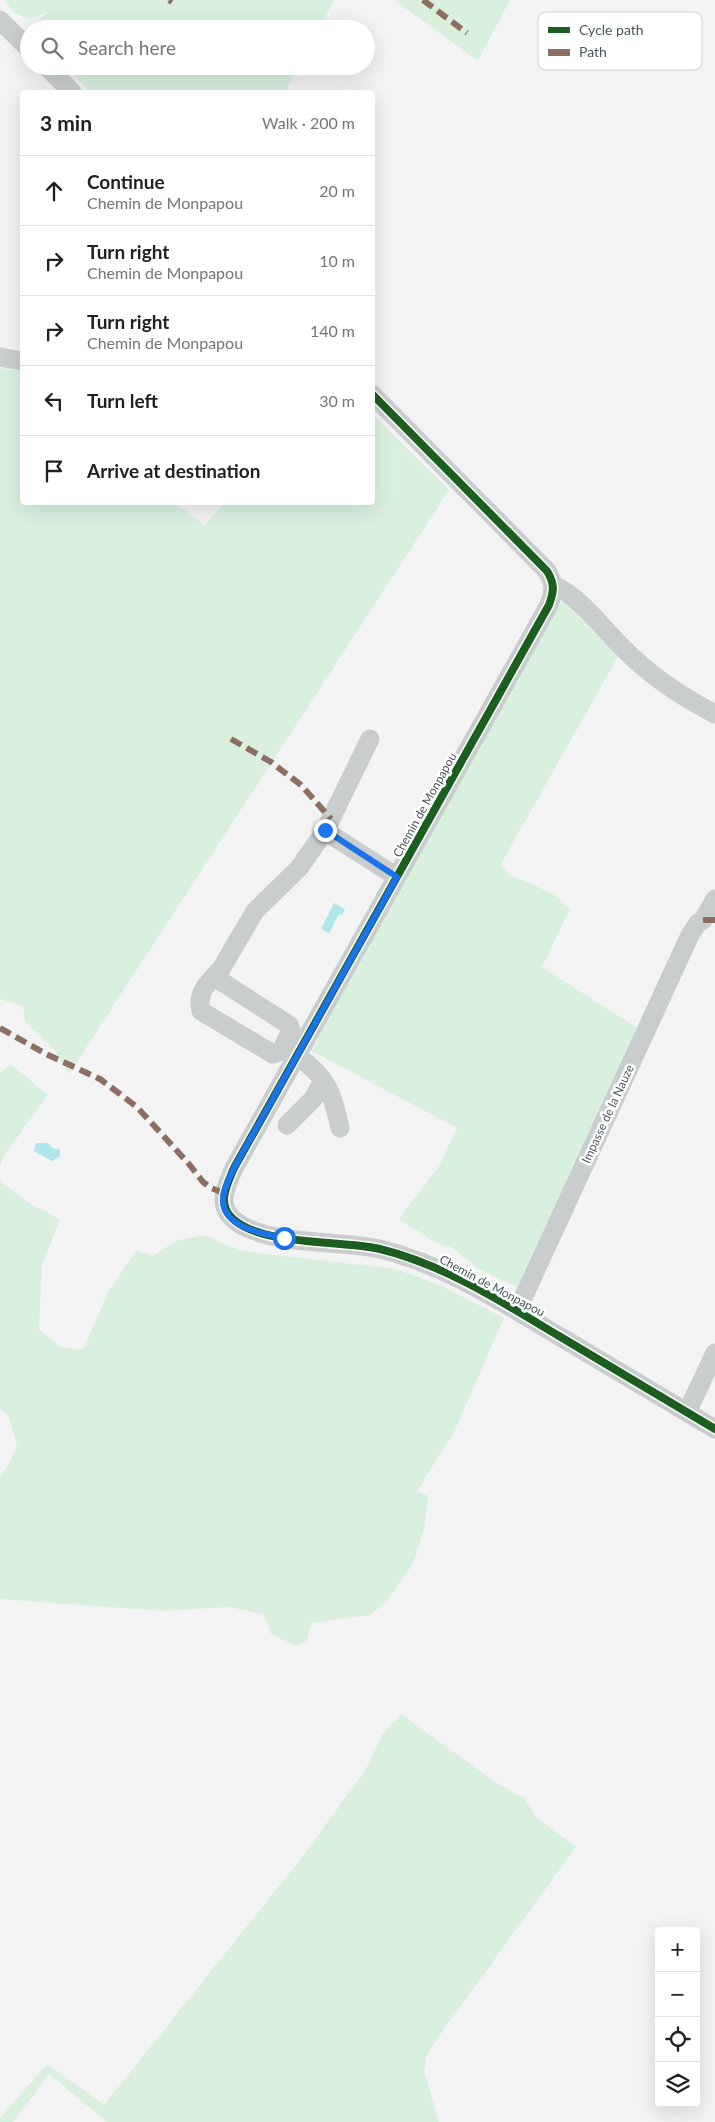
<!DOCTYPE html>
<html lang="en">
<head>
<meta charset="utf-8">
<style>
	body { margin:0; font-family:Lato,sans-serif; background:#f6f6f6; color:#202124 }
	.controls { position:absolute; right:15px; bottom:15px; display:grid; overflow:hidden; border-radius:5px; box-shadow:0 5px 20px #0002 }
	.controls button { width:45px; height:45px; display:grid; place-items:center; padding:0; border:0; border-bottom:1px solid #e0e0e0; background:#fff; color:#202124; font:25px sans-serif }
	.stop { position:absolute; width:15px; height:15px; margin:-11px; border:4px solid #1a73e8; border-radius:50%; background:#fff }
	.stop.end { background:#1a73e8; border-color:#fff; box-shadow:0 1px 5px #0008 }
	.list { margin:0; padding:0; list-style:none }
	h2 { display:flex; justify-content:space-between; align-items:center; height:65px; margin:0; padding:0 20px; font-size:21px }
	h2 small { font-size:16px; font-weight:400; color:#757577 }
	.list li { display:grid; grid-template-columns:32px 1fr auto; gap:15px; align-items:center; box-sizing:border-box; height:70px; padding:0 20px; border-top:1px solid #e0e0e0 }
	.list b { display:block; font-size:19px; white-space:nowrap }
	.list p { margin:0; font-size:16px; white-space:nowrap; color:#757577 }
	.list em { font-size:16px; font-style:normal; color:#757577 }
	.icon { flex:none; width:28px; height:28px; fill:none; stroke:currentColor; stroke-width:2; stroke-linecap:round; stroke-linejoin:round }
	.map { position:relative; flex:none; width:715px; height:2122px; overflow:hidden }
	.search { position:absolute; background:#fff; box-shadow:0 5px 20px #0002; left:20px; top:20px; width:355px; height:55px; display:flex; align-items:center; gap:12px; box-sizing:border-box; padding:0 18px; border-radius:28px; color:#757577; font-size:19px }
	.panel { position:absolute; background:#fff; box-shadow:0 5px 20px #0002; left:20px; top:90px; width:355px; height:415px; border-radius:5px }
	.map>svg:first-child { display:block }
	.green { fill:#d9f0df }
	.water { fill:#afe6ec }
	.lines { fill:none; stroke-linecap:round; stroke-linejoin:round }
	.minor { stroke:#cacdce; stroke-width:19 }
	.quiet { stroke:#8d6e63; stroke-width:6; stroke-dasharray:12 6; stroke-linecap:butt }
	.cycleway-casing { stroke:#fff; stroke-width:11 }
	.cycleway { stroke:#1b5e20; stroke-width:8 }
	.route { stroke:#1a73e8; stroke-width:6 }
	.labels { text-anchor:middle; stroke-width:5; stroke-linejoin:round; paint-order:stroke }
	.street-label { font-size:12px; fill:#4a575e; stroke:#fff }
	.key { fill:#fff; stroke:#c9cdcf; stroke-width:1 }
	.key-label { font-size:14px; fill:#4a575e }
</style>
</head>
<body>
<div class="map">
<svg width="715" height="2122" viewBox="0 0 715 2122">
	<rect width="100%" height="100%" fill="#f3f3f3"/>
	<!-- green -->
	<path class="green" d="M4,0H334L319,29H32L47,12L30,19L14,13Z
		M394,0H510L478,61Z
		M65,66H299L285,92H90Z
		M0,368L22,371V502L174,503L205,525L224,503L372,502L373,415L449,490L69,1074L53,1048L25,1022L23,1006L0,999Z
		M564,601L620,653L501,864L508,874L554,894L570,909L542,967L639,1029L517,1287L477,1268L453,1248L436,1243L399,1219L438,1168L457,1128L312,1051L323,1027L559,604Z
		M11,1064L48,1095L5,1154L0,1167V1073Z
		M0,1181L27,1202L60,1219L42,1266L39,1329L61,1347L83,1350L108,1292L136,1251L153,1256L176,1241L204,1235L242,1251L396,1269L440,1285L504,1318L454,1432L417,1491L428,1496L425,1525L414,1562L387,1601L370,1615L311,1623L307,1641L295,1646L271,1634L264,1614L228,1607L163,1611L0,1599V1476L7,1467L17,1447L9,1417L0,1407Z
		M401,1714L495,1782L524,1798L537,1818L576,1847L439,2036L427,2055L424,2071L439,2122H107L49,2074L13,2122H0V2118L47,2064L104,2105L299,1861L365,1771L382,1735Z"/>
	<!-- water -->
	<path class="water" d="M334,903L345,909L342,915L339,914L329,933L321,929Z
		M36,1143H48L52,1148L60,1150V1157L52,1161L34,1151Z"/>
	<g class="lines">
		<!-- minor -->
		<path class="minor" d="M0,20L29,49
			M46,66L72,92
			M0,357L22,361
			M372,394L547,571C555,584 554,591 549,605L234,1168C227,1185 216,1204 233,1219C263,1246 340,1240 380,1249C445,1265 502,1302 559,1336C611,1367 663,1398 715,1429
			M554,585C582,599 600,625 622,647C649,675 680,696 715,714
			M325,831L370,739
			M221,969C209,981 196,993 201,1011L273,1054L281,1051L291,1030L289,1025L219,980L221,969L255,911L299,868L325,831L397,877
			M297,1056C328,1077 332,1093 340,1128
			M287,1125L313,1099L323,1081
			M517,1311L690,935L698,923L703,920L715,899
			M687,1412L715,1353"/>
		<!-- quiet -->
		<path class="quiet" d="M169,0L172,2
			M423,0L467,33
			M231,739L271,762L301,785L331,819
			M703,920H715
			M0,1028L46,1054L100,1079L137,1107L189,1164L203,1182L211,1188L224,1193"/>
		<defs>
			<path id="cycleway" d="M372,394L547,571C555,584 554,591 549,605L234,1168C227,1185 216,1204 233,1219C263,1246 340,1240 380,1249C445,1265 502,1302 559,1336C611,1367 663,1398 715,1429"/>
		</defs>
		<!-- cycleway casing -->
		<use href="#cycleway" class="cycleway-casing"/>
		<!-- cycleway -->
		<use href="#cycleway" class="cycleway"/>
	</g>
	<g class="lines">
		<!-- route -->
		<path class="route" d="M284,1238C264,1234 225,1228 223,1202C222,1190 230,1178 234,1168L397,877L325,830"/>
	</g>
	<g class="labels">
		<!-- street labels -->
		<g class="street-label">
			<text transform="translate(425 805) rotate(-61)" y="4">Chemin de Monpapou</text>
			<text transform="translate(608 1114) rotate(-65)" y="4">Impasse de la Nauze</text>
			<text transform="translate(492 1286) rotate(28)" y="4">Chemin de Monpapou</text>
		</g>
	</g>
	<!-- legend -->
	<rect x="538" y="12" width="164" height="58" rx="8" class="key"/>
	<rect x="548" y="27" width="22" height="6" fill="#1b5e20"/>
	<rect x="548" y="49" width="22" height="7" fill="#8d6e63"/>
	<g class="key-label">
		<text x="579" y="35">Cycle path</text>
		<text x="579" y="57">Path</text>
	</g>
</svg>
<div class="controls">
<button>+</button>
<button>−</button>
<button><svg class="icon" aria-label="locate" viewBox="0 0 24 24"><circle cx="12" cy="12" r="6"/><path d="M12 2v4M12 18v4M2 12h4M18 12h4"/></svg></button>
<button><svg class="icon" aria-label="layers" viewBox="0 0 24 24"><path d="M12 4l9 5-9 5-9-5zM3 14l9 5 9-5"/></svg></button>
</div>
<div class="stop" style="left:284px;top:1238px"></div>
<div class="stop end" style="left:325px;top:830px"></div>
<div class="search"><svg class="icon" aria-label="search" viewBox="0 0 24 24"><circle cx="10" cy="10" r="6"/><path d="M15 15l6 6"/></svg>Search here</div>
<section class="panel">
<h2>3 min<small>Walk · 200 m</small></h2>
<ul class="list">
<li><svg class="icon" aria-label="ahead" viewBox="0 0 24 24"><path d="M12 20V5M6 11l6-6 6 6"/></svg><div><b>Continue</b><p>Chemin de Monpapou</p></div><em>20 m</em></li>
<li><svg class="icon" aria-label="right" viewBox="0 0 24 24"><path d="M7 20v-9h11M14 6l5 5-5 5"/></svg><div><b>Turn right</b><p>Chemin de Monpapou</p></div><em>10 m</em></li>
<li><svg class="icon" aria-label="right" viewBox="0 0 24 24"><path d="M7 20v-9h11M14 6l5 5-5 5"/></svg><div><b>Turn right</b><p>Chemin de Monpapou</p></div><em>140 m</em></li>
<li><svg class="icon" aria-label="left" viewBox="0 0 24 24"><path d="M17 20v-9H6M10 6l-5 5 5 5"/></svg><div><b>Turn left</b></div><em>30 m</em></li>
<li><svg class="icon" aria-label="arrive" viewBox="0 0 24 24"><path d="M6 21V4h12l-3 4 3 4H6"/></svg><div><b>Arrive at destination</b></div></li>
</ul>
</section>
</div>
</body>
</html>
